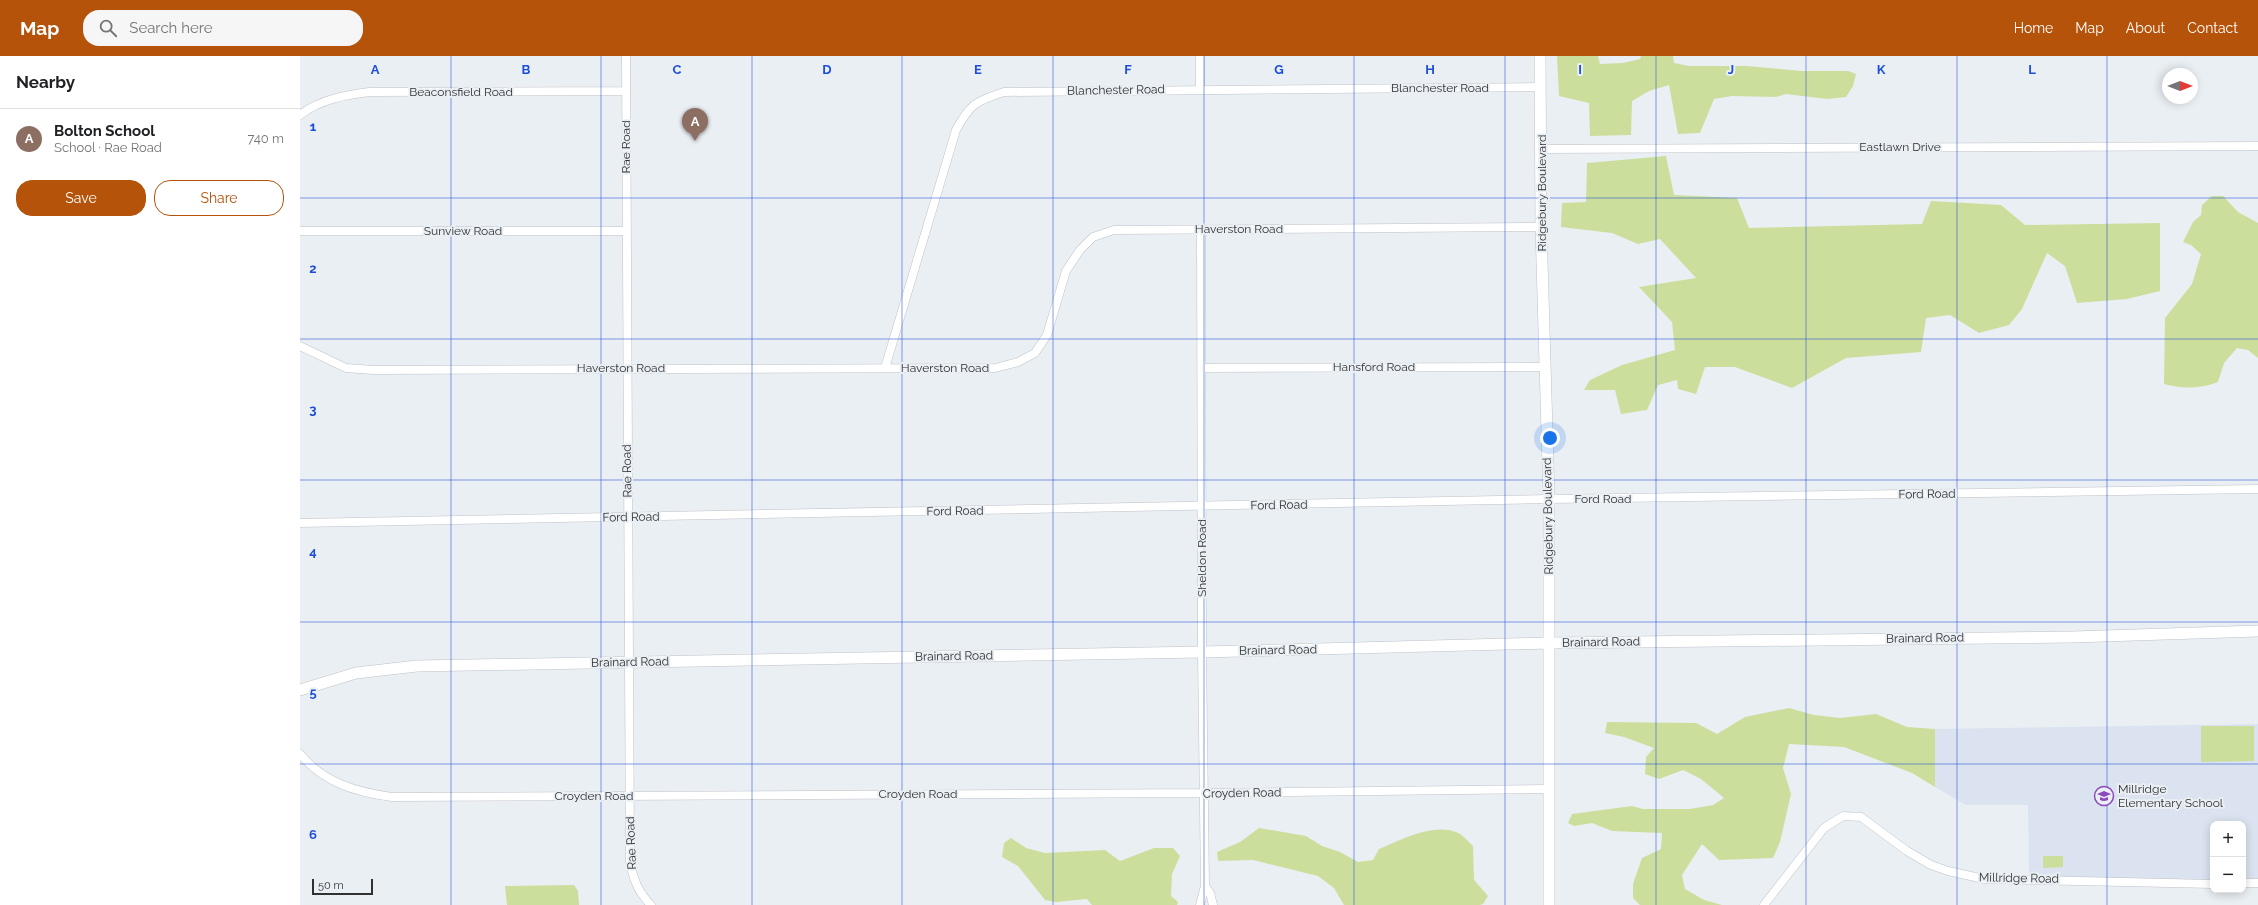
<!DOCTYPE html>
<html lang="en">
<head>
<meta charset="utf-8">
<style>
	body { margin:0; font-family:Raleway,sans-serif; background:#f6f6f6; color:#202124 }
	.controls { position:absolute; right:12px; bottom:12px; display:grid; overflow:hidden; border-radius:8px; box-shadow:0 2px 10px #0003 }
	.controls button { width:36px; height:36px; display:grid; place-items:center; padding:0; border:0; border-bottom:1px solid #e0e0e0; background:#fff; color:#202124; font:20px sans-serif }
	.compass { position:absolute; left:1862px; top:12px; width:36px; height:36px; border-radius:50%; background:#fff; box-shadow:0 2px 10px #0003; rotate:90deg }
	.scale { position:absolute; left:12px; bottom:10px; width:61px; box-sizing:border-box; padding-left:4px; border:2px solid #2f3133; border-top:0; font-size:11px; line-height:14px; white-space:nowrap; color:#2f3133; -webkit-text-stroke:3px #eaeff4; paint-order:stroke }
	.you { position:absolute; left:1250px; top:382px; width:14px; height:14px; margin:-10px; border:3px solid #fff; border-radius:50%; background:#1a73e8; box-shadow:0 0 0 6px #1a73e833 }
	.badge { display:grid; place-items:center; width:26px; height:26px; border-radius:50%; background:#b45309; color:#fff; font-size:13px; font-weight:700 }
	.pin { position:absolute; translate:-50% -33px; filter:drop-shadow(0 1px 2px #0008) }
	.pin::after { content:''; position:absolute; top:21px; width:14px; height:12px; background:inherit; clip-path:polygon(0 0,100% 0,50% 100%) }
	.list { margin:0; padding:0; list-style:none }
	h2 { display:flex; justify-content:space-between; align-items:center; height:52px; margin:0; padding:0 16px; font-size:17px }
	h2 small { font-size:13px; font-weight:400; color:#757577 }
	.list li { display:grid; grid-template-columns:26px 1fr auto; gap:12px; align-items:center; box-sizing:border-box; height:60px; padding:0 16px; border-top:1px solid #e0e0e0 }
	.list b { display:block; font-size:15px; white-space:nowrap }
	.list p { margin:0; font-size:13px; white-space:nowrap; color:#757577 }
	.list em { font-size:13px; font-style:normal; color:#757577 }
	.actions { display:flex; gap:8px; padding:12px 16px }
	.actions a { flex:1; padding:9px 0; border:1px solid #b45309; border-radius:16px; text-align:center; font-size:14px; color:#b45309 }
	.actions .main { background:#b45309; color:#fff }
	.icon { flex:none; width:22px; height:22px; fill:none; stroke:currentColor; stroke-width:2; stroke-linecap:round; stroke-linejoin:round }
	.map { position:relative; flex:none; width:1958px; height:849px; overflow:hidden }
	header { display:flex; align-items:center; gap:24px; box-sizing:border-box; height:56px; padding:0 20px; background:#b45309; color:#fff }
	header strong { font-size:19px }
	nav { display:flex; gap:22px; margin-inline-start:auto; font-size:14px }
	.search { width:280px; height:36px; background:#f6f6f6; display:flex; align-items:center; gap:10px; box-sizing:border-box; padding:0 14px; border-radius:16px; color:#757577; font-size:15px }
	main { display:flex }
	aside { flex:1; background:#fff }
	.map>svg:first-child { display:block }
	.built { fill:#dae3ef }
	.green { fill:#ccde9b }
	.lines { fill:none; stroke-linecap:round; stroke-linejoin:round }
	.street-casing { stroke:#bec2c8; stroke-width:9 }
	.secondary-casing { stroke:#bec2c8; stroke-width:12 }
	.street { stroke:#fff; stroke-width:8 }
	.secondary { stroke:#fff; stroke-width:11 }
	.grid { fill:none; stroke:#1d4ed8; stroke-width:1; stroke-opacity:0.55 }
	.labels { text-anchor:middle; stroke-width:4; stroke-linejoin:round; paint-order:stroke }
	.street-label { font-size:12px; fill:#2f3133; stroke:#eaeff4 }
	.poi-label { font-size:12px; fill:#2f3133; stroke:#eaeff4; text-anchor:start }
	.grid-label { font-size:13px; text-anchor:middle; font-weight:bold; fill:#1d4ed8; stroke:#eaeff4; stroke-width:4; stroke-linejoin:round; paint-order:stroke }
</style>
</head>
<body>
<header>
<strong>Map</strong>
<div class="search"><svg class="icon" aria-label="search" viewBox="0 0 24 24"><circle cx="10" cy="10" r="6"/><path d="M15 15l6 6"/></svg>Search here</div>
<nav><a>Home</a><a>Map</a><a>About</a><a>Contact</a></nav>
</header>
<main>
<aside>
<h2>Nearby<small></small></h2>
<ul class="list">
<li><span class="badge" style="background:#8d6e63">A</span><div><b>Bolton School</b><p>School · Rae Road</p></div><em>740 m</em></li>
</ul>
<div class="actions"><a class="main">Save</a><a>Share</a></div>
</aside>
<div class="map">
<svg width="1958" height="849" viewBox="0 0 1958 849">
	<rect width="100%" height="100%" fill="#eaeff4"/>
	<!-- built -->
	<path class="built" d="M1958,668V827H1943V768H1913V828L1729,822L1728,749H1666L1635,731V673Z"/>
	<!-- green -->
	<path class="green" d="M1257,0H1298L1300,8L1323,7L1340,3L1341,0H1373L1374,7L1389,10H1447L1501,15H1548L1556,18L1553,30L1546,41L1527,43L1486,38L1476,41L1432,40L1414,43L1400,77L1378,78L1369,29L1349,35L1332,45L1331,79L1290,80L1289,47L1259,40Z
		M1366,100L1374,139L1437,142L1449,172L1622,168L1631,145L1701,149L1725,169L1860,167V235L1827,243L1777,247L1765,210L1747,197L1722,253L1709,269L1679,277L1650,259L1626,262L1621,296L1546,302L1492,332L1435,311H1405L1396,338L1378,333L1377,324L1358,329L1347,354L1321,358L1315,334H1284L1290,324L1322,309L1375,294L1372,266L1339,231L1396,222L1360,183L1338,188L1312,177L1261,171L1262,147L1286,146L1287,107Z
		M1912,140H1923L1938,156L1958,167V302L1948,294L1937,292L1924,307L1918,326C1900,333 1882,333 1864,328L1865,262L1892,228L1901,198L1891,189L1883,186L1893,166L1901,159L1902,149Z
		M1489,652L1514,659L1540,662L1576,658L1607,671L1635,673V731L1612,717L1544,691L1489,688L1483,712L1491,738L1480,786L1473,802L1419,804L1402,788L1382,819L1385,833L1404,844L1422,849H1340L1333,842V828L1342,802L1361,793L1362,777L1312,775L1292,767L1274,770L1268,767L1272,758L1332,750L1343,753H1390L1413,749L1424,742L1401,723L1383,714L1359,723L1345,718L1346,701L1354,692L1324,681L1305,677L1307,666L1396,667L1417,678L1445,661Z
		M1901,670H1954V705L1901,706Z
		M959,772L1006,780L1022,790L1040,796L1058,806L1073,804L1079,793C1100,784 1133,767 1156,776C1162,778 1168,785 1173,790L1174,824L1188,840L1183,848L1180,849H1044L1034,832L1018,820L953,804L918,805L917,796L940,786Z
		M711,782L726,792L745,797L805,794L820,805L854,792H873L880,800L872,818L871,840L878,846L877,849H792L787,843L756,846L745,844L718,810L702,801L704,787Z
		M1743,800H1763V811L1743,812Z
		M274,829L278,835L279,849H207L205,830Z"/>
	<g class="lines">
		<defs>
			<path id="street" d="M326,0L330,805C333,823 338,836 351,849
				M900,33V0
				M0,59C19,44 45,39 69,36L326,35
				M1242,93L1958,90
				M0,175H325
				M0,290L46,312L73,314L695,312L718,306L735,297L747,279L766,215L780,194L793,181L814,174L1241,171
				M585,312L656,74C670,48 676,45 704,36L1241,31
				M902,312L1246,311
				M0,467L1249,443L1958,433
				M0,698C24,727 56,736 92,741L905,737L1249,733
				M1943,827H1958
				M905,830L910,837L913,849
				M900,849L905,830L902,596L901,173
				M1464,849L1524,772L1543,760L1561,761L1607,795L1631,809L1648,815L1684,823L1913,828"/>
			<path id="secondary" d="M1240,0L1241,171L1249,443V849
				M0,634L56,617L117,610L902,596L1249,587L1773,581L1958,575"/>
		</defs>
		<!-- street casing -->
		<use href="#street" class="street-casing"/>
		<!-- secondary casing -->
		<use href="#secondary" class="secondary-casing"/>
		<!-- street -->
		<use href="#street" class="street"/>
		<!-- secondary -->
		<use href="#secondary" class="secondary"/>
	</g>
	<!-- grid -->
	<path class="grid" d="M151,0V849M301,0V849M452,0V849M602,0V849M753,0V849M904,0V849M1054,0V849M1205,0V849M1356,0V849M1506,0V849M1657,0V849M1807,0V849M0,142H1958M0,283H1958M0,424H1958M0,566H1958M0,708H1958"/>
	<!-- icons -->
	<defs>
		<symbol id="school-ring" viewBox="-11 -11 22 22"><circle r="9.5" fill="#eaeff4" stroke="#8d49bd" stroke-width="1.5"/><path d="M0-5L7-2L0 1L-7-2ZM-4 1L0 2.5L4 1V4Q0 6-4 4Z" fill="#8d49bd"/></symbol>
	</defs>
	<g fill-rule="evenodd">
		<use href="#school-ring" x="1793" y="729" width="22" height="22"/>
	</g>
	<g class="labels">
		<!-- street labels -->
		<g class="street-label">
			<text x="1140" y="36">Blanchester Road</text>
			<text transform="translate(816 34) rotate(-1)" y="4">Blanchester Road</text>
			<text x="161" y="40">Beaconsfield Road</text>
			<text transform="translate(326 91) rotate(-90)" y="4">Rae Road</text>
			<text x="1600" y="95">Eastlawn Drive</text>
			<text transform="translate(1242 137) rotate(-90)" y="4">Ridgebury Boulevard</text>
			<text x="939" y="177">Haverston Road</text>
			<text x="163" y="179">Sunview Road</text>
			<text x="1074" y="315">Hansford Road</text>
			<text x="321" y="316">Haverston Road</text>
			<text x="645" y="316">Haverston Road</text>
			<text transform="translate(327 415) rotate(-91)" y="4">Rae Road</text>
			<text transform="translate(1627 438) rotate(-1)" y="4">Ford Road</text>
			<text x="1303" y="447">Ford Road</text>
			<text transform="translate(979 449) rotate(-1)" y="4">Ford Road</text>
			<text transform="translate(655 455) rotate(-1)" y="4">Ford Road</text>
			<text transform="translate(1248 460) rotate(-91)" y="4">Ridgebury Boulevard</text>
			<text transform="translate(331 461) rotate(-1)" y="4">Ford Road</text>
			<text transform="translate(902 502) rotate(-90)" y="4">Sheldon Road</text>
			<text transform="translate(1625 582) rotate(-1)" y="4">Brainard Road</text>
			<text transform="translate(1301 586) rotate(-1)" y="4">Brainard Road</text>
			<text transform="translate(978 594) rotate(-1)" y="4">Brainard Road</text>
			<text transform="translate(654 600) rotate(-1)" y="4">Brainard Road</text>
			<text transform="translate(330 606) rotate(-1)" y="4">Brainard Road</text>
			<text transform="translate(942 737) rotate(-1)" y="4">Croyden Road</text>
			<text x="618" y="742">Croyden Road</text>
			<text x="294" y="744">Croyden Road</text>
			<text transform="translate(331 787) rotate(-92)" y="4">Rae Road</text>
			<text transform="translate(1719 822) rotate(1)" y="4">Millridge Road</text>
		</g>
		<!-- poi labels -->
		<g class="poi-label">
			<text x="1818" y="737">Millridge<tspan x="1818" dy="14">Elementary School</tspan></text>
		</g>
	</g>
	<g class="grid-label">
		<text x="75" y="18">A</text>
		<text x="226" y="18">B</text>
		<text x="377" y="18">C</text>
		<text x="527" y="18">D</text>
		<text x="678" y="18">E</text>
		<text x="828" y="18">F</text>
		<text x="979" y="18">G</text>
		<text x="1130" y="18">H</text>
		<text x="1280" y="18">I</text>
		<text x="1431" y="18">J</text>
		<text x="1581" y="18">K</text>
		<text x="1732" y="18">L</text>
		<text x="13" y="75">1</text>
		<text x="13" y="217">2</text>
		<text x="13" y="358">3</text>
		<text x="13" y="500">4</text>
		<text x="13" y="641">5</text>
		<text x="13" y="783">6</text>
	</g>
</svg>
<div class="controls">
<button>+</button>
<button>−</button>
</div>
<svg class="compass" viewBox="-18 -18 36 36"><path d="M0-13l5 13h-10z" fill="#e53935"/><path d="M0 13l5-13h-10z" fill="#757577"/></svg>
<div class="scale">50 m</div>
<div class="you"></div>
<div class="pin badge" style="left:395px;top:85px;background:#8d6e63">A</div>
</div>
</main>
</body>
</html>
